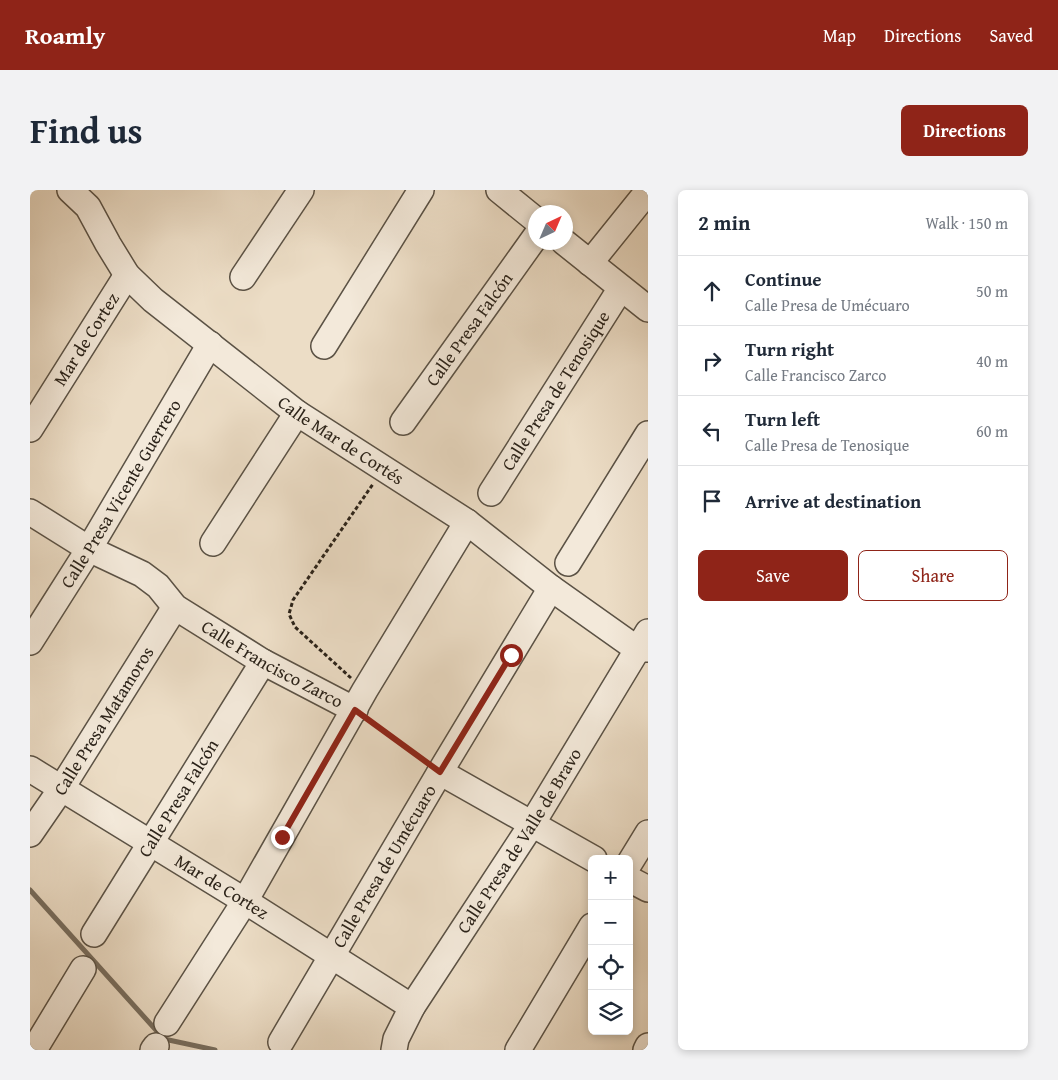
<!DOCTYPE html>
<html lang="en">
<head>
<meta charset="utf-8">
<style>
	body { margin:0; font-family:"Gentium Book Plus",serif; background:#f2f2f3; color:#1f2937 }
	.controls { position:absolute; right:15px; bottom:15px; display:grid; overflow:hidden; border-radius:8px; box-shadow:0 2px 8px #0003 }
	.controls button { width:45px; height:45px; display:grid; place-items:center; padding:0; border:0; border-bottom:1px solid #e0e1e3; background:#fff; color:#1f2937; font:25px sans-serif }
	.compass { position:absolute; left:498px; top:15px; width:45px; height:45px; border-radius:50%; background:#fff; box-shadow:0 2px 8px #0003; rotate:44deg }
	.stop { position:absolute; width:15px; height:15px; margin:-11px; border:4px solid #8f2418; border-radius:50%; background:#fff }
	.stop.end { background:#8f2418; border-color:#fff; box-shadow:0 1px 5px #0008 }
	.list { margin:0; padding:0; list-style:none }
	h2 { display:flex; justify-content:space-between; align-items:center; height:65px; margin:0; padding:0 20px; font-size:21px }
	h2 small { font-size:16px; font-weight:400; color:#747a83 }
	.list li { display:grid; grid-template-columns:32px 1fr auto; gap:15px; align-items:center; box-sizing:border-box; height:70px; padding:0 20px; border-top:1px solid #e0e1e3 }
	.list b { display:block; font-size:19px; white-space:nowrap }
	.list p { margin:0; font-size:16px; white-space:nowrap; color:#747a83 }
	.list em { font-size:16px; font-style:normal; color:#747a83 }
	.actions { display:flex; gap:10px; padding:15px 20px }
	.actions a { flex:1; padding:11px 0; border:1px solid #8f2418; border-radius:8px; text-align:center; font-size:18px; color:#8f2418 }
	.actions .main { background:#8f2418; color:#fff }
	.icon { flex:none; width:28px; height:28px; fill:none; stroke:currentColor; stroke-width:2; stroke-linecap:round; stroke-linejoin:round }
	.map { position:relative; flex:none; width:618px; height:860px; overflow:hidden; border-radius:8px }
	header { display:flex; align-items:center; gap:30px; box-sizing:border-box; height:70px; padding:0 25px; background:#8f2418; color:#fff }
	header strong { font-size:24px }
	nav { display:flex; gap:28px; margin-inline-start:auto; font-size:18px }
	.intro { display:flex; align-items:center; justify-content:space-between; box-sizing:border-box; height:120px; padding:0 30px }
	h1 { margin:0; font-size:35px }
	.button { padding:12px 22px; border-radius:8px; background:#8f2418; color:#fff; font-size:18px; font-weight:700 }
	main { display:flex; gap:30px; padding:0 30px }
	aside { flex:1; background:#fff; border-radius:8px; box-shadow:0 2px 8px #0003 }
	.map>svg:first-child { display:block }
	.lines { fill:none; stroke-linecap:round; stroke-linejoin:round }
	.stream { stroke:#776d5e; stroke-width:5 }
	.minor-casing { stroke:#5b5245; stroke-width:28 }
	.path { stroke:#2b231a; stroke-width:3; stroke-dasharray:4 2.5; stroke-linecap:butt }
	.minor { stroke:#f3e9da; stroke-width:25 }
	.route { stroke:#8f2418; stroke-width:6 }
	.labels { text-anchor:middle; stroke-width:4.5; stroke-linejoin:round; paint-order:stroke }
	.street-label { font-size:18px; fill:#2b231a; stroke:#f3e9da }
</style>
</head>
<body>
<header>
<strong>Roamly</strong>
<nav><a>Map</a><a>Directions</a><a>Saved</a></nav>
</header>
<div class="intro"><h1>Find us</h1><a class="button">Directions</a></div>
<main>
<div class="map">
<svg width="618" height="860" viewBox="0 0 618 860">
	<rect width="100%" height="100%" fill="#ecddc6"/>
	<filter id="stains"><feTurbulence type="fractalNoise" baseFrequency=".004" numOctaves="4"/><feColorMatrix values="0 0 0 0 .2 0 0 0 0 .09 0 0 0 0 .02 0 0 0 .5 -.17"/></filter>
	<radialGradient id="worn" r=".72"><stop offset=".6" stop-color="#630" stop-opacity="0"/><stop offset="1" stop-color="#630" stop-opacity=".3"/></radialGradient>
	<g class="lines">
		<!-- stream -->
		<path class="stream" d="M0,700L134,849L185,860"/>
		<defs>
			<g id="minor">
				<path id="s1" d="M40,0L58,17L78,54L97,85L123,110L267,223L437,332L521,398L607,459H618"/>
				<path d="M469,0L506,30"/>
				<path d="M534,52L618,119"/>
				<path d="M560,73L618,1"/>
				<path d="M213,87L271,0"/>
				<path d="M294,156L391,0"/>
				<path id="s2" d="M373,232L506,46"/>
				<path id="s3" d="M0,239L97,85"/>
				<path id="s4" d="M461,303L591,98"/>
				<path id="s5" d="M0,322L59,359L112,384L128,396L145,417L233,472L325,520"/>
				<path d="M183,353L267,223"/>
				<path d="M538,373L618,244"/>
				<path id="s6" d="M0,452L59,359L180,154"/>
				<path id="s7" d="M0,579L215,711L382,817"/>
				<path d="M410,582L564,669"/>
				<path id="s8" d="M0,644L31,599L145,417"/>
				<path d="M599,674L618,643"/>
				<path d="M599,689L618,699"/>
				<path id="s9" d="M64,744L233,472"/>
				<path d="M137,833L215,711L335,500L437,332"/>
				<path id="s10" d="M251,852L410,582L521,398"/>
				<path d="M4,860L53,779"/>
				<path d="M123,860L126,856"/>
				<path id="s11" d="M364,860L366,849L382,817L502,634L618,442"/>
				<path d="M488,860L562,736"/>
				<path d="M616,860L618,856"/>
			</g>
		</defs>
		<!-- minor casing -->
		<use href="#minor" class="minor-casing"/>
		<!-- path -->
		<path class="path" d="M321,488L265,437L259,424L263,410L343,294
			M340,531L394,570"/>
		<!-- minor -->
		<use href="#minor" class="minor"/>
	</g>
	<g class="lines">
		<!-- route -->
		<path class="route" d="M252,647L325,520L410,582L481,465"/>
	</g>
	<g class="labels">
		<!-- street labels -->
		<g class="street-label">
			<text dy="6" stroke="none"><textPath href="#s2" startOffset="114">Calle Presa Falcón</textPath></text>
			<text dy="6" stroke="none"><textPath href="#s3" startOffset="106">Mar de Cortez</textPath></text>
			<text dy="6" stroke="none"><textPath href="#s4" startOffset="121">Calle Presa de Tenosique</textPath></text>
			<text dy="6" stroke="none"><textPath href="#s1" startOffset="374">Calle Mar de Cortés</textPath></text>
			<text dy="6" stroke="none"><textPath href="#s6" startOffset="174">Calle Presa Vicente Guerrero</textPath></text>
			<text dy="6" stroke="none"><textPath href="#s5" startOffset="288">Calle Francisco Zarco</textPath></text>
			<text dy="6" stroke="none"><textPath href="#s8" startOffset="135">Calle Presa Matamoros</textPath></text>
			<text dy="6" stroke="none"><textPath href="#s9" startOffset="160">Calle Presa Falcón</textPath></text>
			<text dy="6" stroke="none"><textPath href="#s11" startOffset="245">Calle Presa de Valle de Bravo</textPath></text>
			<text dy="6" stroke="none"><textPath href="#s10" startOffset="204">Calle Presa de Umécuaro</textPath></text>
			<text dy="6" stroke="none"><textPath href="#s7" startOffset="225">Mar de Cortez</textPath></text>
		</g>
	</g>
	<rect width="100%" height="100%" filter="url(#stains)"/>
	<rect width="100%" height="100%" fill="url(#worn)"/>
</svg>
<div class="controls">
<button>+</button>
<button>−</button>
<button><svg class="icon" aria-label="locate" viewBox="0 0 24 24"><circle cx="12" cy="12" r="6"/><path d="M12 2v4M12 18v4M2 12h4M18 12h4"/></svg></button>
<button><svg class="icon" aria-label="layers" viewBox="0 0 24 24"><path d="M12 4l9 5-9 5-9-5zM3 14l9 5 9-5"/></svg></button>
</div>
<svg class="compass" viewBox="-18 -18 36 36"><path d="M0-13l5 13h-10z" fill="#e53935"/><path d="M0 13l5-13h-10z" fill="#747a83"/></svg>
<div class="stop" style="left:481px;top:465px"></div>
<div class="stop end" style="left:252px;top:647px"></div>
</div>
<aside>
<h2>2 min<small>Walk · 150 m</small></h2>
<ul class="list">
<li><svg class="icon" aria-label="ahead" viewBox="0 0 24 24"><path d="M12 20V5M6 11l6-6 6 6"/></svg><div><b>Continue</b><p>Calle Presa de Umécuaro</p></div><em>50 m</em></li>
<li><svg class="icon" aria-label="right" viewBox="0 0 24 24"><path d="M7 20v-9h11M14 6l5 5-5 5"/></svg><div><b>Turn right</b><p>Calle Francisco Zarco</p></div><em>40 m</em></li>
<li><svg class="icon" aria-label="left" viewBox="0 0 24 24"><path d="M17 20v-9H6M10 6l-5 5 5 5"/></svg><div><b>Turn left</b><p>Calle Presa de Tenosique</p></div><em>60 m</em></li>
<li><svg class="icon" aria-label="arrive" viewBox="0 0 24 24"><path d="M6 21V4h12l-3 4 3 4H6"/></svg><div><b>Arrive at destination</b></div></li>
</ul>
<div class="actions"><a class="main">Save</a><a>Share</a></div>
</aside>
</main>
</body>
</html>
